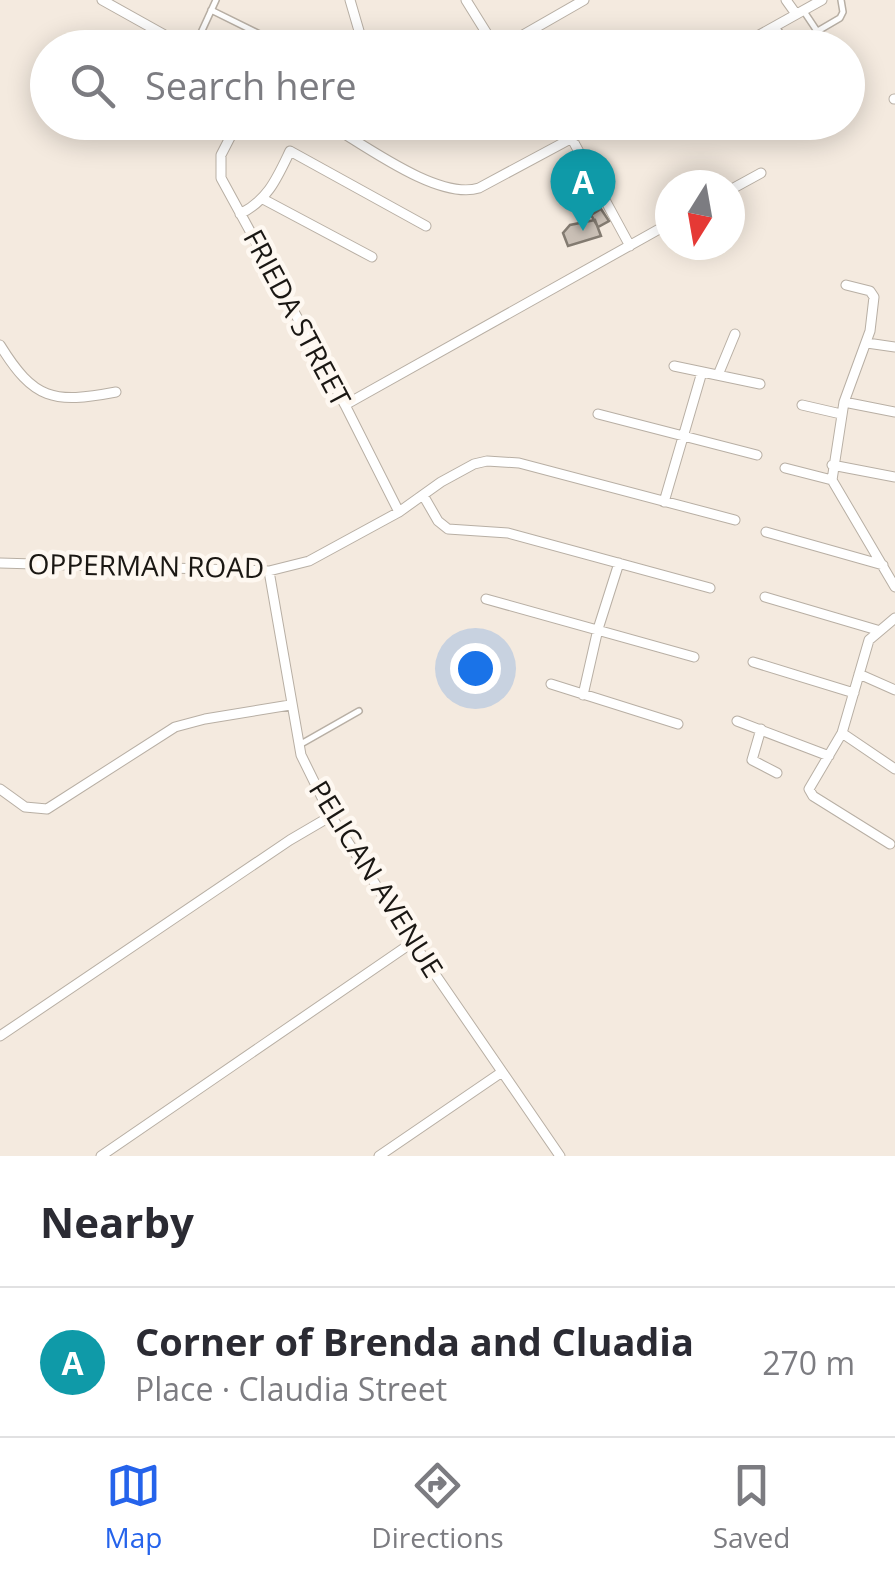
<!DOCTYPE html>
<html lang="en">
<head>
<meta charset="utf-8">
<style>
	body { margin:0; font-family:"Open Sans",sans-serif; background:#f7f7f7; color:#2b2b33 }
	.compass { position:absolute; left:655px; top:170px; width:90px; height:90px; border-radius:50%; background:#fff; box-shadow:0 5px 25px #0003; rotate:191deg }
	.you { position:absolute; left:475px; top:668px; width:35px; height:35px; margin:-25px; border:8px solid #fff; border-radius:50%; background:#1a73e8; box-shadow:0 0 0 15px #1a73e833 }
	.badge { display:grid; place-items:center; width:65px; height:65px; border-radius:50%; background:#2563eb; color:#fff; font-size:32px; font-weight:700 }
	.pin { position:absolute; translate:-50% -82px; filter:drop-shadow(0 2px 5px #0008) }
	.pin::after { content:''; position:absolute; top:52px; width:35px; height:30px; background:inherit; clip-path:polygon(0 0,100% 0,50% 100%) }
	.list { margin:0; padding:0; list-style:none }
	h2 { display:flex; justify-content:space-between; align-items:center; height:130px; margin:0; padding:0 40px; font-size:42px }
	h2 small { font-size:32px; font-weight:400; color:#7c7c81 }
	.list li { display:grid; grid-template-columns:65px 1fr auto; gap:30px; align-items:center; box-sizing:border-box; height:150px; padding:0 40px; border-top:2px solid #e1e1e2 }
	.list b { display:block; font-size:38px; white-space:nowrap }
	.list p { margin:0; font-size:32px; white-space:nowrap; color:#7c7c81 }
	.list em { font-size:32px; font-style:normal; color:#7c7c81 }
	.icon { flex:none; width:55px; height:55px; fill:none; stroke:currentColor; stroke-width:2; stroke-linecap:round; stroke-linejoin:round }
	.map { position:relative; flex:none; width:895px; height:1156px; overflow:hidden }
	.search { position:absolute; background:#fff; box-shadow:0 5px 25px #0003; left:30px; right:30px; top:30px; height:110px; display:flex; align-items:center; gap:25px; box-sizing:border-box; padding:0 35px; border-radius:55px; color:#7c7c81; font-size:38px }
	.sheet { height:280px; background:#fff }
	nav { display:flex; justify-content:space-around; align-items:center; box-sizing:border-box; height:140px; border-top:2px solid #e1e1e2; background:#fff; font-size:28px; color:#7c7c81 }
	nav a { display:grid; justify-items:center; gap:5px }
	nav .on { color:#2563eb }
	.map>svg:first-child { display:block }
	.building { fill:#cac0b6; stroke:#837b71; stroke-width:2.5 }
	.lines { fill:none; stroke-linecap:round; stroke-linejoin:round }
	.lane-casing { stroke:#b8afa4; stroke-width:8 }
	.street-casing { stroke:#b8afa4; stroke-width:11 }
	.lane { stroke:#fff; stroke-width:5 }
	.street { stroke:#fff; stroke-width:9 }
	.labels { text-anchor:middle; stroke-width:9; stroke-linejoin:round; paint-order:stroke }
	.street-label { font-size:28px; fill:#1a1713; stroke:#fef8f1 }
</style>
</head>
<body>
<div class="map">
<svg width="895" height="1156" viewBox="0 0 895 1156">
	<rect width="100%" height="100%" fill="#f4eadf"/>
	<!-- building -->
	<path class="building" d="M601,209L609,221L598,227L591,215Z
		M595,220L601,236L568,246L563,233L570,225Z"/>
	<g class="lines">
		<defs>
			<path id="lane" d="M211,10L288,48
				M803,10L817,31
				M776,27L787,42H799L840,18L843,12L841,0
				M194,48L216,0
				M322,48L323,43
				M301,744L359,711"/>
			<path id="street" d="M102,0L188,48
				M350,0L364,48
				M466,0L489,37L498,41L516,39L584,0
				M786,0L796,14
				M736,48L822,0
				M894,99H895
				M238,122L221,155V178L345,405L399,512
				M325,122C362,143 438,201 479,188L602,122
				M572,139L630,246
				M730,190L761,173
				M263,199L372,257
				M240,214C268,200 277,178 290,151L426,226
				M846,285L870,291L874,297L870,331L844,402L832,480L895,587
				M867,343L895,347
				M0,345C34,400 53,404 116,392
				M674,366L760,384
				M718,375L735,334
				M844,402L895,412
				M345,405L670,223
				M802,405L841,414
				M598,414L757,455
				M832,465L895,477
				M785,468L832,480
				M423,495L438,521L448,529L508,533L710,588
				M664,502L702,372
				M766,532L883,565
				M0,563L269,571L309,561L399,512L441,482L474,464L487,461L519,463L735,520
				M269,571L301,755L331,816L413,942L560,1156
				M765,597L877,630
				M486,599L694,657
				M753,662L854,693
				M859,674L895,690
				M551,684L678,724
				M583,695L598,629L619,563
				M737,721L829,756
				M761,729L752,760L777,773
				M842,733L895,769
				M0,789L25,807L47,809L175,727L205,719L290,705
				M890,844L813,796L809,789L842,733L869,640L895,618
				M0,1036L290,840L331,816
				M101,1156L413,942
				M379,1156L502,1072"/>
		</defs>
		<!-- lane casing -->
		<use href="#lane" class="lane-casing"/>
		<!-- street casing -->
		<use href="#street" class="street-casing"/>
		<!-- lane -->
		<use href="#lane" class="lane"/>
		<!-- street -->
		<use href="#street" class="street"/>
	</g>
	<g class="labels">
		<!-- street labels -->
		<g class="street-label">
			<text transform="translate(297 318) rotate(62)" y="10">FRIEDA STREET</text>
			<text transform="translate(146 566) rotate(1)" y="10">OPPERMAN ROAD</text>
			<text transform="translate(376 879) rotate(58)" y="10">PELICAN AVENUE</text>
		</g>
	</g>
</svg>
<svg class="compass" viewBox="-18 -18 36 36"><path d="M0-13l5 13h-10z" fill="#e53935"/><path d="M0 13l5-13h-10z" fill="#7c7c81"/></svg>
<div class="you"></div>
<div class="pin badge" style="left:583px;top:231px;background:#0f9aa8">A</div>
<div class="search"><svg class="icon" aria-label="search" viewBox="0 0 24 24"><circle cx="10" cy="10" r="6"/><path d="M15 15l6 6"/></svg>Search here</div>
</div>
<section class="sheet">
<h2>Nearby<small></small></h2>
<ul class="list">
<li><span class="badge" style="background:#0f9aa8">A</span><div><b>Corner of Brenda and Cluadia</b><p>Place · Claudia Street</p></div><em>270 m</em></li>
</ul>
</section>
<nav>
<a class="on"><svg class="icon" aria-label="map" viewBox="0 0 24 24"><path d="M3 6l6-2 6 2 6-2v14l-6 2-6-2-6 2zM9 4v14M15 6v14"/></svg>Map</a>
<a><svg class="icon" aria-label="directions" viewBox="0 0 24 24"><path d="M12 3l9 9-9 9-9-9zM9 14v-3h6M13 9l2 2-2 2"/></svg>Directions</a>
<a><svg class="icon" aria-label="saved" viewBox="0 0 24 24"><path d="M7 4h10v16l-5-4-5 4z"/></svg>Saved</a>
</nav>
</body>
</html>
